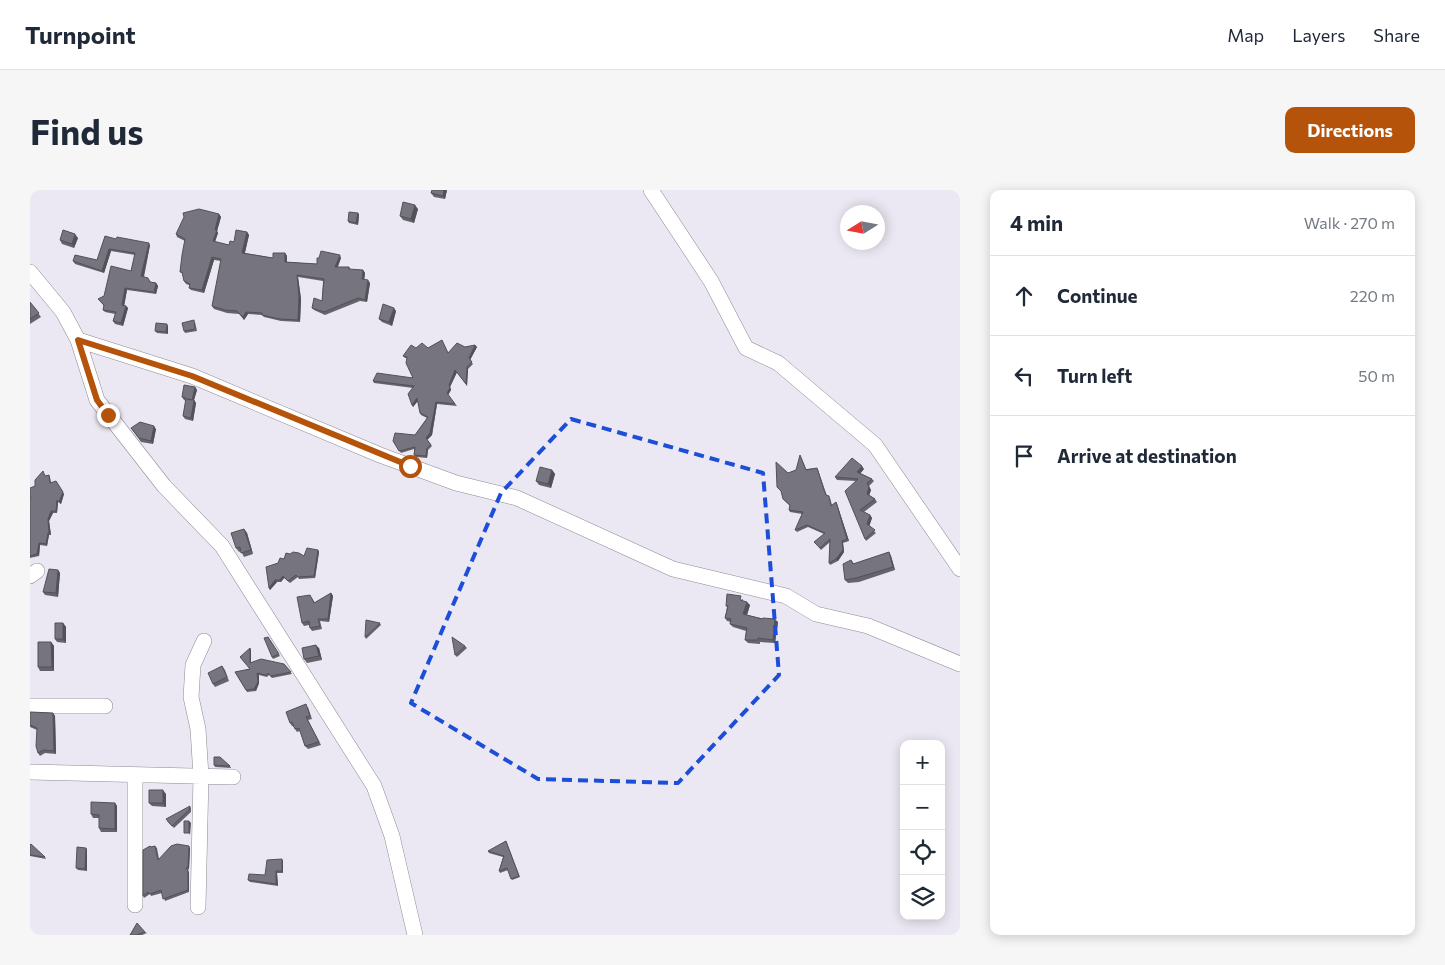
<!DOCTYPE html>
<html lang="en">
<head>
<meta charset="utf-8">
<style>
	body { margin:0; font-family:Commissioner,sans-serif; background:#f6f6f7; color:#1f2937 }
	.controls { position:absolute; right:15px; bottom:15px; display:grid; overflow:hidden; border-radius:10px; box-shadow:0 2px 12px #0003 }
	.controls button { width:45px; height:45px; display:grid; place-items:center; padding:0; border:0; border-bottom:1px solid #e0e1e3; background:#fff; color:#1f2937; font:25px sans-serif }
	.compass { position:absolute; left:810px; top:15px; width:45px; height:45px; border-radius:50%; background:#fff; box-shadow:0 2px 12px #0003; rotate:259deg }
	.stop { position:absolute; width:15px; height:15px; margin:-11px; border:4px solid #b45309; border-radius:50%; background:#fff }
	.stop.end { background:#b45309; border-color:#fff; box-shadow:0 1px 5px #0008 }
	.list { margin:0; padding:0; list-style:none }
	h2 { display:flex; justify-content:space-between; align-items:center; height:65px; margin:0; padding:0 20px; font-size:21px }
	h2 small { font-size:16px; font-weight:400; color:#747a83 }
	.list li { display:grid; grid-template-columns:32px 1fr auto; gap:15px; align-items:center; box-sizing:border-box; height:80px; padding:0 20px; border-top:1px solid #e0e1e3 }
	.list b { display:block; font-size:19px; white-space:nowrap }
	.list em { font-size:16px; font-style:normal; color:#747a83 }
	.icon { flex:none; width:28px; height:28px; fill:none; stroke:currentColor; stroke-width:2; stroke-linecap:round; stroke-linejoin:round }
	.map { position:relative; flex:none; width:930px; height:745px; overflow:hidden; border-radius:10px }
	header { display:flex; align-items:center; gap:30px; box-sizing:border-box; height:70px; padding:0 25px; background:#fff; border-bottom:1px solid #e0e1e3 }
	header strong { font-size:24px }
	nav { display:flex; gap:28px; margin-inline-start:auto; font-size:18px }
	.intro { display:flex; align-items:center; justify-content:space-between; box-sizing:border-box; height:120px; padding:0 30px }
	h1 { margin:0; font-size:35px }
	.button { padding:12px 22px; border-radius:10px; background:#b45309; color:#fff; font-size:18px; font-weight:700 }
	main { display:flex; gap:30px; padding:0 30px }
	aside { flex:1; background:#fff; border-radius:10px; box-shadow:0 2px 12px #0003 }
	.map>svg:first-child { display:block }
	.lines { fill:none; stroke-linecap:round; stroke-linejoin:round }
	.minor-casing { stroke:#8e8a93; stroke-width:16 }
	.minor { stroke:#fff; stroke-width:15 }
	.wall { fill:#65646c }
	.shaded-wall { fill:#535158 }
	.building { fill:#76747e; stroke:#535158 }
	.route { stroke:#b45309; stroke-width:6 }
	.marked { fill:none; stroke:#1d4ed8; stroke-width:4; stroke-dasharray:10 6; stroke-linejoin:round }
</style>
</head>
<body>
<header>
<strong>Turnpoint</strong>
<nav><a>Map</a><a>Layers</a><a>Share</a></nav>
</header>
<div class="intro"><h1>Find us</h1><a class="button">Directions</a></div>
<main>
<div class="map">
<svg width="930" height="745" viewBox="0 0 930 745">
	<rect width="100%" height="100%" fill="#ece8f3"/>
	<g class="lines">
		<defs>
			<path id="minor" d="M621,0L681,91L716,158L748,173L845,255L930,379
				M0,82L33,122L48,150L67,210L134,296L192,356L344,596L362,646L385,745
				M48,150L162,186L350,265L426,293L487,308L643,379L756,406L786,424L838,436L930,474
				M0,386L7,381
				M0,516H75
				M0,582L203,587
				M105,586V715
				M168,717L171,586L168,539L161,507L163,475L174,451"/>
		</defs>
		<!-- minor casing -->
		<use href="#minor" class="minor-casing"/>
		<!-- minor -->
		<use href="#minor" class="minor"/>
	</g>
	<!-- wall -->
	<path class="wall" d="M402,0H417L415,9L404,7L401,3Z
		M388,19L384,33L373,30L370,26Z
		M328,23L329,25L328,35L319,33L318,31Z
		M189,24L191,27L187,41L188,43L185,52L199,55L204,52L217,42L219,45L215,63L243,68L255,63L257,66V72L287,74L311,68L308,77H319L321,80H333L335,83L334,90L340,93L337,112L330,111L295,125L284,120L282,118L292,111L293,91L268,87L271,109L270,132L251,131L234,127L232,125L218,124L214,130L209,124L197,123L184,119L182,116L191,71L184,70L174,103L161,100L159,98V95L156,94L154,91L153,84L150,82L155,51L147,47L146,44Z
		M48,48L44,58L32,54L30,50Z
		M86,49L120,55L114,87L121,92L126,93L128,96L126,104L97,100L94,115L96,116L98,118L93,136L85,134L83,131L85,124L75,122L73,120L74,116L68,109L74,106L101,81L105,65L81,61L74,83L45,74L43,71L67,70Z
		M0,112L11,127L0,134Z
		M366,121L362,136L352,132L349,129Z
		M165,132L167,141L155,143L154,141Z
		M138,136V144L127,143L125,141Z
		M412,150L418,163L435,157L445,155L447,157L440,170L443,174L438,179L437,196L427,182L420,197L421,200L418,205L427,216L407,214L402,245L397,250L402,256L398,260L397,268L386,267L384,265V259L371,263L363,251L385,245L397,228L391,225L390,223L388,211L383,217L382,215L383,198L344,193L343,191L383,188L377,168H375L373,166L386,158H398Z
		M165,197L167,200L164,210L166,213L163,231L155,229L153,226L156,211L154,210L152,207Z
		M101,238L126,239L123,254L111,252Z
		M771,267L776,279L787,278L788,280L796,305L800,308L802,315L806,312L807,314L819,351L813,353L814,362L808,371L800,375L799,373L800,352L791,360L786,354L794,344L778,337L767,342L765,340L772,324L760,322L759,320L760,316L753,309L752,302L747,297L758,283L766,280Z
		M834,279L830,283L842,289L844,291L839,296L841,300L839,305L845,309L847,312L834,322L840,325L842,328L839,336L846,343L836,351L835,349L826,291L807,290L805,287Z
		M522,280L525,284L521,298L509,295L506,291Z
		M19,285L20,287L21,292L34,304L31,314L28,312L27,323H23L19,331L21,345H19L17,356L10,355L9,366L0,368V369V309L5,296L15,286Z
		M214,339L217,343L223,364L214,367L211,361L209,362L206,358Z
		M288,360L289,362L285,388L269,389L268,387L260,393L254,388L251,392H247L240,400L239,398L248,373L254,369L260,364L274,366Z
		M859,362L861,366L865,380L829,392L818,393L815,390L821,370L824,374Z
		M28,380L30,383L28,407L15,405L13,402Z
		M301,403L303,406L299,432L290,431L292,439L282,441L280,438L279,435L274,436L272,433L282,408L285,413Z
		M713,409V411L720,415L717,425L748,432L745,453L730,452V454L718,453L715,450L716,441L703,437L700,434L701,432L697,431L695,428L697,417L696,416Z
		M33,433L36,437V453L27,452L25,449Z
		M350,433L351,435L336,449L335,447Z
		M238,447L250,466L243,469L242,467Z
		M21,452L24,456V481H10L8,477Z
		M435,456L437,458L427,467L425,465Z
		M220,458L221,460V473L254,474L262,484L242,488L239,485L237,487L229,485V493L226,501L217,502L205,482L219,479Z
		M289,458L292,470L277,473L274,469Z
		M192,476L195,480L199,491L185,497L183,494Z
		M278,517L282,529L278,530L291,555L278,559L275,556L270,541L267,542L263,536H262L260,533Z
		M0,522L23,523L25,526L26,564L15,563L10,566L8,563L7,540L0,537Z
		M184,575L200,576L201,578L185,577Z
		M136,604V617L122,616L119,613Z
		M85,613L87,616V642H71L69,638V628H63L61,624Z
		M161,617V622L144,638L137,631Z
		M476,651L490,687L482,690L478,680L470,683L469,681L473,667L459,663L458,661Z
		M0,655L15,667L16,669L0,666Z
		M125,656L127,658L129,669L160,658L159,679L158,680L159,683V702L135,711L132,703L121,706L120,704L114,708L113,706L121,657Z
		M56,658L57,660V681L48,680L46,678Z
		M253,671V683H247L248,696L220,692L218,690L235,685Z
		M115,742L117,743L112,745H100Z"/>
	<!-- shaded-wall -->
	<path class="shaded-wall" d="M414,0H417L415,9L413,6Z
		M385,15L388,19L384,33L381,29Z
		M328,23L329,25L328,35L326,33Z
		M189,24L191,27L187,41L188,43L184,54L183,51Z
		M217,42L219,45L214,66L212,63Z
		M45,44L48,48L44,58L42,54Z
		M119,53L120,55L113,89L111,86Z
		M79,59L81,61L74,83L72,81Z
		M255,63L257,66V74L255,72Z
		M310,65L311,68L306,80L305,77Z
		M182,67L184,70L174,103L172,100Z
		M333,80L335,83L334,92L332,89Z
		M267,85L268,87L271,109L270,132L268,130Z
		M338,90L340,93L337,112L335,110Z
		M126,93L128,96L126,104L124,102Z
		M95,98L97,100L94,117L92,115Z
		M96,116L98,118L93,136L91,133Z
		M364,118L366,121L362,136L359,132Z
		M216,122L218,124L214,130L213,127Z
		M137,134L138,136V144L136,142Z
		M445,155L447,157L440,170L439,168Z
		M437,177L438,179L437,196L436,194Z
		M425,180L427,182L420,197L421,200L418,205L417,203Z
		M165,197L167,200L164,210L166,213L163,231L161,228L162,210Z
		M387,208L388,210L383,217L382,215Z
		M406,212L407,214L402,245L397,250L396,248Z
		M124,236L126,239L123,254L121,251Z
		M397,258L398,260L397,268L396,266Z
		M832,276L834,279L829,285L827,282Z
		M787,278L788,280L797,306L796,305Z
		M522,280L525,284L521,298L518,294Z
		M26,291L34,304L31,314L29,312Z
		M837,293L841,300L839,306L837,304Z
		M27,310L28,312L27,323L26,321Z
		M806,312L807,314L819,351L817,349Z
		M21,321L23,323L19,331L21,345L19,343L18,329Z
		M840,325L842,328L839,337L837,334Z
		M214,339L217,343L223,364L221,360Z
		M18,343L19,345L17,356L16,354Z
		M812,351L813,353L814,362L808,371L806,369Z
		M9,353L10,355L9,366L7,364Z
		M288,360L289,362L285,388L284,386Z
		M859,362L861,366L865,380L863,377Z
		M28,380L30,383L28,407L26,403Z
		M253,386L254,388L251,392L250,390Z
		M245,390L247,392L240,400L239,398Z
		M301,403L303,406L299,432L298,429Z
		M717,412L720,415L716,428L713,424Z
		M745,429L748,432L745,453L743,450Z
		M33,433L36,437V453L33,449Z
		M21,452L24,456V481L22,477Z
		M286,455L289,458L292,470L289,466Z
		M220,458L221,460V475L220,473Z
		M227,483L229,485V493L226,501L224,499Z
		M23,523L25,526L26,564L24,561Z
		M133,600L136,604V617L133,613Z
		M85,613L87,616V642L85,639Z
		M159,631L161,633L160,645L159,643Z
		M159,656L160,658L159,679L158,677Z
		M56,658L57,660V681L55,679Z
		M252,669L253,671V683L252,681Z
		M158,681L159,683V702L158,700Z
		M246,681L247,683L248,696L246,694Z"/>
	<!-- building -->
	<path class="building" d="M402,0H414L413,6L401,3Z
		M373,12L385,15L381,29L370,26Z
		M169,19L189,24L185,40H187L183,51L199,55L200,51L204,52L206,40L217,42L212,63L243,68V63H255V72L287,74V68H289L291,61L310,65L305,77H319V79L333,80L332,89L338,90L335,110L328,108L294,122L282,118L284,108L292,111L294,89L267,85L269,107L268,130L250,129L232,125V123L216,122L213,127L207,121L195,120L182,116L191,69L182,67L172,100L159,98L160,94L154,91L152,82H150L152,65L155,49L146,44L154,27L153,23Z
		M319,22L328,23L326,33L318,31Z
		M33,40L45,44L42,54L30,50Z
		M75,46L86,49L87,47L119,53L111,86L118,88L120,92L126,93L124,102L95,98L92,115L96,116L91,133L83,131L86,122L73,120L74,115L68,109L74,106L81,76L101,81L105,63L79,59L72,81L43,71L45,65L67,70Z
		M0,112L9,123L0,129Z
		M353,114L364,118L359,132L349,129Z
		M164,130L165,139L154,141L152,133Z
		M126,133L137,134L136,142L125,141Z
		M412,150L418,163L427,153L435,157L445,155L439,168L442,172L437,177L436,194L425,180L419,195L420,198L417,203L425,214L406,212L400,243L396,248L401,255L397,258L396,266L384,265L385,257L369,261L363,251L365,243L385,245L398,227L390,223L387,208L382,215L378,204L384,196L343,191L347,183L383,188L376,173L377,167L373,166L381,155L386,158L392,153L398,158Z
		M154,195L165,197L162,210L157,209L164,210L161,228L153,226L156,208L152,207Z
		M110,232L124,236L121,251L109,248L101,238Z
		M770,265L776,280L787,278L794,300L796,305L799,306L801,316L806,312L817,349L812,351L813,360L806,369L799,373L800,349L790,358L784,352L795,343L777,335L765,340L773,322L759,320L760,315L753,309L751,301L747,297L746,272L758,283L766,280Z
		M822,268L832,276L827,282L842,289L837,293L839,297L837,304L845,309L830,320L840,325L837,334L845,340L835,349L815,301L828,289L805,287Z
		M510,277L522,280L518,294L506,291Z
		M13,281L15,286L19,285L20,293L26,291L33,302L29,312L27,310L26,321H21L18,329L19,343H18L16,354L9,353L7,364L0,366V309L1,308L0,304V298L5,296V290Z
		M214,339L221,360L211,363L210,357L206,358L201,343Z
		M277,358L288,360L284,386L268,387L266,385L258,391L253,386L250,390H245L239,398L236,377L248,373L250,368L254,369L256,363L260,364L263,362L269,363L274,366Z
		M859,362L863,377L826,388L815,390L813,374L821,370L823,374Z
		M19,379L28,380L26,403L13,402Z
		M301,403L298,429H288L290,436L280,438L279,431L272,433L267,407L280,405L284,413Z
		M697,404L711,406L710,410L717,412L713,424L732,429L733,428L745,429L743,450L728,448V450H715L717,438L700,434L701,429L695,428L698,416H696Z
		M336,430L350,433L335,447Z
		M25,433H33V449H25Z
		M238,447L249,464L242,467L234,448Z
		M422,447L435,456L425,465Z
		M8,452H21L22,477H8Z
		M286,455L289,466L274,469L272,458Z
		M220,458V473L231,469L254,474L261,482L241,486L238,483L236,485L227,483L228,492L224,499L216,500L205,482L220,479L210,467Z
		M192,476L197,487L183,494L178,483Z
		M276,514L280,526L276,527L289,552L275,556L269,538L265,539L262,532L260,533L256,522Z
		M0,522L23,523L24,561L13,560L8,563L6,556L7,538L0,535Z
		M184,567H190L200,576L184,575Z
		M119,600H133V613H119Z
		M61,612L85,613V639L69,638V625L61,624Z
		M160,616L159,620L142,636L136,629Z
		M154,631H159V643H154Z
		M476,651L489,686L481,689L477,678L469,681L474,666L458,661Z
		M1,654L15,667L0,665V655Z
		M147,654L159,656L158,677L156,678L158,681V700L133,709L131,700L120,704L118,702L113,706V660L120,656L121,657L125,656L128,670L141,656Z
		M47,657L56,658L55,679L46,678Z
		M252,669V681H246V694L218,690L219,684L235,685L237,670Z
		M107,733L115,742L106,745H100Z"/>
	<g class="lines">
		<!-- route -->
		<path class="route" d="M78,225L67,210L48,150L162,186L380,276"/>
	</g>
	<!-- marked area -->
	<path class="marked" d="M541,229L733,283L749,485L648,593L508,589L381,513L471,303Z"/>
</svg>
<div class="controls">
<button>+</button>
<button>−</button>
<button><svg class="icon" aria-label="locate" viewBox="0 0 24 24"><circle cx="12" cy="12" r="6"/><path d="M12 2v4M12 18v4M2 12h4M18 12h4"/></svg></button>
<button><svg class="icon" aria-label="layers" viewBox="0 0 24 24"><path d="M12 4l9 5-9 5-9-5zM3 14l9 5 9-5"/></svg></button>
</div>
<svg class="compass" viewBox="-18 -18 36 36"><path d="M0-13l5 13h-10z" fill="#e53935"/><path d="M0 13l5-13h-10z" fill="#747a83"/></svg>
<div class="stop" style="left:380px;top:276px"></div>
<div class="stop end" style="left:78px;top:225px"></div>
</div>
<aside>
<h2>4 min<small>Walk · 270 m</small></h2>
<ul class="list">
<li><svg class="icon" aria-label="ahead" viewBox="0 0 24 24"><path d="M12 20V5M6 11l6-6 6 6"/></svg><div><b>Continue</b></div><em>220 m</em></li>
<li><svg class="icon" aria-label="left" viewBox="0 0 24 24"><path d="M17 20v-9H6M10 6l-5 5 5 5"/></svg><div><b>Turn left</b></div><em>50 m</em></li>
<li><svg class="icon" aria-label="arrive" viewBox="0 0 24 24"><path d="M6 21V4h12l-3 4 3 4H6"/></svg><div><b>Arrive at destination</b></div></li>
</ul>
</aside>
</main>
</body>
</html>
